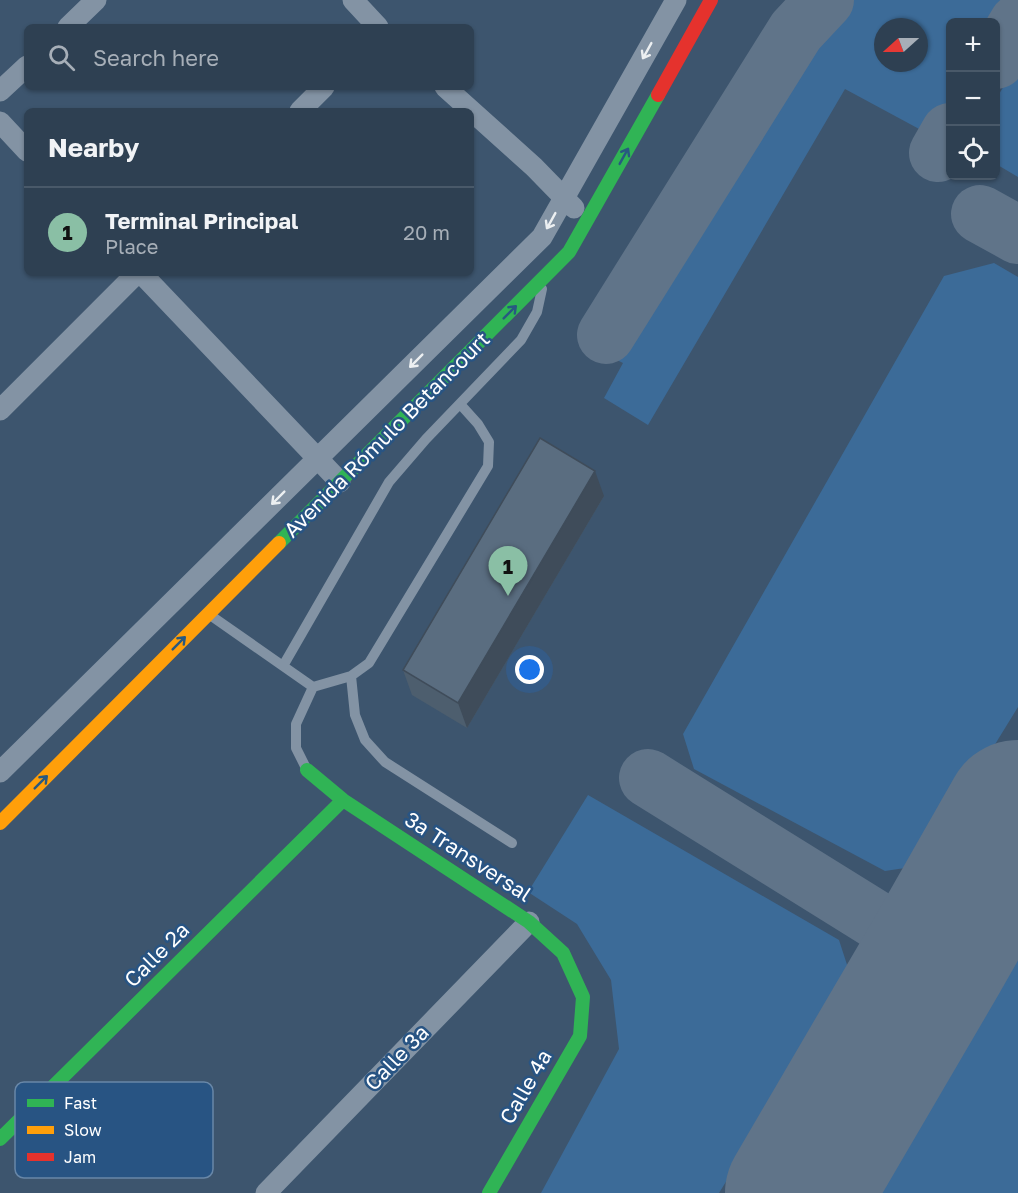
<!DOCTYPE html>
<html lang="en">
<head>
<meta charset="utf-8">
<style>
	body { margin:0; font-family:"Golos Text",sans-serif; background:#3a4b5c; color:#f1f3f6 }
	.controls { position:absolute; right:18px; top:18px; display:grid; overflow:hidden; border-radius:9px; box-shadow:0 2px 4px #0004 }
	.controls button { width:54px; height:54px; display:grid; place-items:center; padding:0; border:0; border-bottom:2px solid #495969; background:#2e4052; color:#f1f3f6; font:30px sans-serif }
	.compass { position:absolute; left:874px; top:18px; width:54px; height:54px; border-radius:50%; background:#2e4052; box-shadow:0 2px 4px #0004; rotate:249deg }
	.you { position:absolute; left:530px; top:670px; width:21px; height:21px; margin:-15px; border:4px solid #fff; border-radius:50%; background:#1a73e8; box-shadow:0 0 0 9px #1a73e833 }
	.badge { display:grid; place-items:center; width:39px; height:39px; border-radius:50%; background:#8abfa5; color:#111; font-size:20px; font-weight:700 }
	.pin { position:absolute; translate:-50% -50px; filter:drop-shadow(0 2px 3px #0008) }
	.pin::after { content:''; position:absolute; top:32px; width:21px; height:18px; background:inherit; clip-path:polygon(0 0,100% 0,50% 100%) }
	.list { margin:0; padding:0; list-style:none }
	h2 { display:flex; justify-content:space-between; align-items:center; height:78px; margin:0; padding:0 24px; font-size:26px }
	h2 small { font-size:20px; font-weight:400; color:#a7afb8 }
	.list li { display:grid; grid-template-columns:39px 1fr auto; gap:18px; align-items:center; box-sizing:border-box; height:90px; padding:0 24px; border-top:2px solid #495969 }
	.list b { display:block; font-size:22px; white-space:nowrap }
	.list p { margin:0; font-size:20px; white-space:nowrap; color:#a7afb8 }
	.list em { font-size:20px; font-style:normal; color:#a7afb8 }
	.icon { flex:none; width:33px; height:33px; fill:none; stroke:currentColor; stroke-width:2; stroke-linecap:round; stroke-linejoin:round }
	.map { position:relative; flex:none; width:1018px; height:1193px; overflow:hidden }
	.search { position:absolute; background:#2e4052; box-shadow:0 2px 4px #0004; left:24px; top:24px; width:450px; height:66px; display:flex; align-items:center; gap:15px; box-sizing:border-box; padding:0 21px; border-radius:9px; color:#a7afb8; font-size:22px }
	.panel { position:absolute; background:#2e4052; box-shadow:0 2px 4px #0004; left:24px; top:108px; width:450px; height:168px; border-radius:9px }
	.map>svg:first-child { display:block }
	.green { fill:#3c6b98; fill-rule:evenodd }
	.lines { fill:none; stroke-linecap:round; stroke-linejoin:round }
	.taxiway { stroke:#607489; stroke-width:58 }
	.runway { stroke:#607489; stroke-width:146 }
	.lane { stroke:#8393a4; stroke-width:10 }
	.street { stroke:#8393a4; stroke-width:21 }
	.fast { stroke:#30b455; stroke-width:14 }
	.slow { stroke:#ff9f0a; stroke-width:14 }
	.jam { stroke:#e5322d; stroke-width:14 }
	.wall { fill:#4d5e6e }
	.shaded-wall { fill:#3f4c5a }
	.building { fill:#5a6d80; stroke:#3f4c5a; stroke-width:1.5 }
	.oneway { stroke:#eceff1 }
	.oneway2 { stroke:#285981 }
	.labels { text-anchor:middle; stroke-width:5; stroke-linejoin:round; paint-order:stroke }
	.street-label { font-size:21px; fill:#fff; stroke:#285483 }
	.key { fill:#285483; stroke:#6887a8; stroke-width:1.5 }
	.key-label { font-size:16px; fill:#fff }
</style>
</head>
<body>
<div class="map">
<svg width="1018" height="1193" viewBox="0 0 1018 1193">
	<rect width="100%" height="100%" fill="#3d556e"/>
	<!-- green -->
	<path class="green" d="M844,0H1017L996,36V22H950V110L934,137L845,89L648,425L604,398L623,363L613,358L800,46ZM883,27H919V63H883Z
		M1018,63V177L996,164V99Z
		M994,263L1018,277V707L925,858L905,868L885,871L694,769L683,734L944,276Z
		M588,795L839,940L850,974L829,1015L719,1193H541L619,1049L611,980L577,924L528,892Z
		M1018,924V1193H860Z"/>
	<g class="lines">
		<!-- taxiway -->
		<path class="taxiway" d="M996,60L1018,23
			M938,153L950,132
			M980,214L1018,235
			M606,335L796,31L825,0
			M648,778L936,957"/>
		<!-- runway -->
		<path class="runway" d="M798,1193L936,957L1018,813"/>
		<!-- lane -->
		<path class="lane" d="M210,615L313,687
			M283,666L389,482L426,439L521,340L537,312L542,289
			M351,676L355,715L365,740L385,762L512,843
			M307,770L296,748V724L313,687L351,676L369,663L488,466L489,442L478,424L460,404"/>
		<!-- street -->
		<path class="street" d="M353,0L378,27
			M68,27L96,0
			M445,87L534,167L574,208
			M0,91L27,66
			M300,111L324,87
			M0,122L27,151
			M141,273L340,482
			M0,410L137,273
			M0,772L542,237L676,0
			M266,1193L529,922"/>
		<!-- fast -->
		<path class="fast" d="M279,543L569,252L658,95
			M307,770L343,800L529,922L563,953L583,997L580,1036L489,1193
			M0,1139L343,800"/>
		<!-- slow -->
		<path class="slow" d="M0,823L279,543"/>
		<!-- jam -->
		<path class="jam" d="M658,95L711,0"/>
	</g>
	<!-- wall -->
	<path class="wall" d="M604,496L467,728L412,695L403,670Z"/>
	<!-- shaded-wall -->
	<path class="shaded-wall" d="M595,471L604,496L467,728L458,703Z"/>
	<!-- building -->
	<path class="building" d="M540,438L595,471L458,703L403,670Z"/>
	<!-- one-way arrows -->
	<defs><path id="oneway-shaft" d="M-6 0H5M1.5-3L5.5 0L1.5 3" fill="none" stroke-width="1.6" stroke-linecap="round" stroke-linejoin="round" transform="scale(1.5)"/></defs>
	<g class="oneway">
		<use href="#oneway-shaft" transform="translate(647 51) rotate(119)"/>
		<use href="#oneway-shaft" transform="translate(551 221) rotate(119)"/>
		<use href="#oneway-shaft" transform="translate(416 361) rotate(135)"/>
		<use href="#oneway-shaft" transform="translate(278 498) rotate(135)"/>
	</g>
	<g class="oneway2">
		<use href="#oneway-shaft" transform="translate(624 156) rotate(-61)"/>
		<use href="#oneway-shaft" transform="translate(510 312) rotate(-45)"/>
		<use href="#oneway-shaft" transform="translate(179 643) rotate(-45)"/>
		<use href="#oneway-shaft" transform="translate(41 782) rotate(-45)"/>
	</g>
	<g class="labels">
		<!-- street labels -->
		<g class="street-label">
			<text transform="translate(387 435) rotate(-45)" y="7">Avenida Rómulo Betancourt</text>
			<text transform="translate(468 857) rotate(33)" y="7">3ª Transversal</text>
			<text transform="translate(157 955) rotate(-45)" y="7">Calle 2ª</text>
			<text transform="translate(397 1058) rotate(-46)" y="7">Calle 3ª</text>
			<text transform="translate(526 1087) rotate(-60)" y="7">Calle 4ª</text>
		</g>
	</g>
	<!-- legend -->
	<rect x="15" y="1082" width="198" height="96" rx="9" class="key"/>
	<rect x="27" y="1099" width="27" height="8" fill="#30b455"/>
	<rect x="27" y="1126" width="27" height="8" fill="#ff9f0a"/>
	<rect x="27" y="1153" width="27" height="8" fill="#e5322d"/>
	<g class="key-label">
		<text x="64" y="1109">Fast</text>
		<text x="64" y="1136">Slow</text>
		<text x="64" y="1163">Jam</text>
	</g>
</svg>
<div class="controls">
<button>+</button>
<button>−</button>
<button><svg class="icon" aria-label="locate" viewBox="0 0 24 24"><circle cx="12" cy="12" r="6"/><path d="M12 2v4M12 18v4M2 12h4M18 12h4"/></svg></button>
</div>
<svg class="compass" viewBox="-18 -18 36 36"><path d="M0-13l5 13h-10z" fill="#e53935"/><path d="M0 13l5-13h-10z" fill="#a7afb8"/></svg>
<div class="you"></div>
<div class="pin badge" style="left:508px;top:596px">1</div>
<div class="search"><svg class="icon" aria-label="search" viewBox="0 0 24 24"><circle cx="10" cy="10" r="6"/><path d="M15 15l6 6"/></svg>Search here</div>
<section class="panel">
<h2>Nearby<small></small></h2>
<ul class="list">
<li><span class="badge">1</span><div><b>Terminal Principal</b><p>Place</p></div><em>20 m</em></li>
</ul>
</section>
</div>
</body>
</html>
